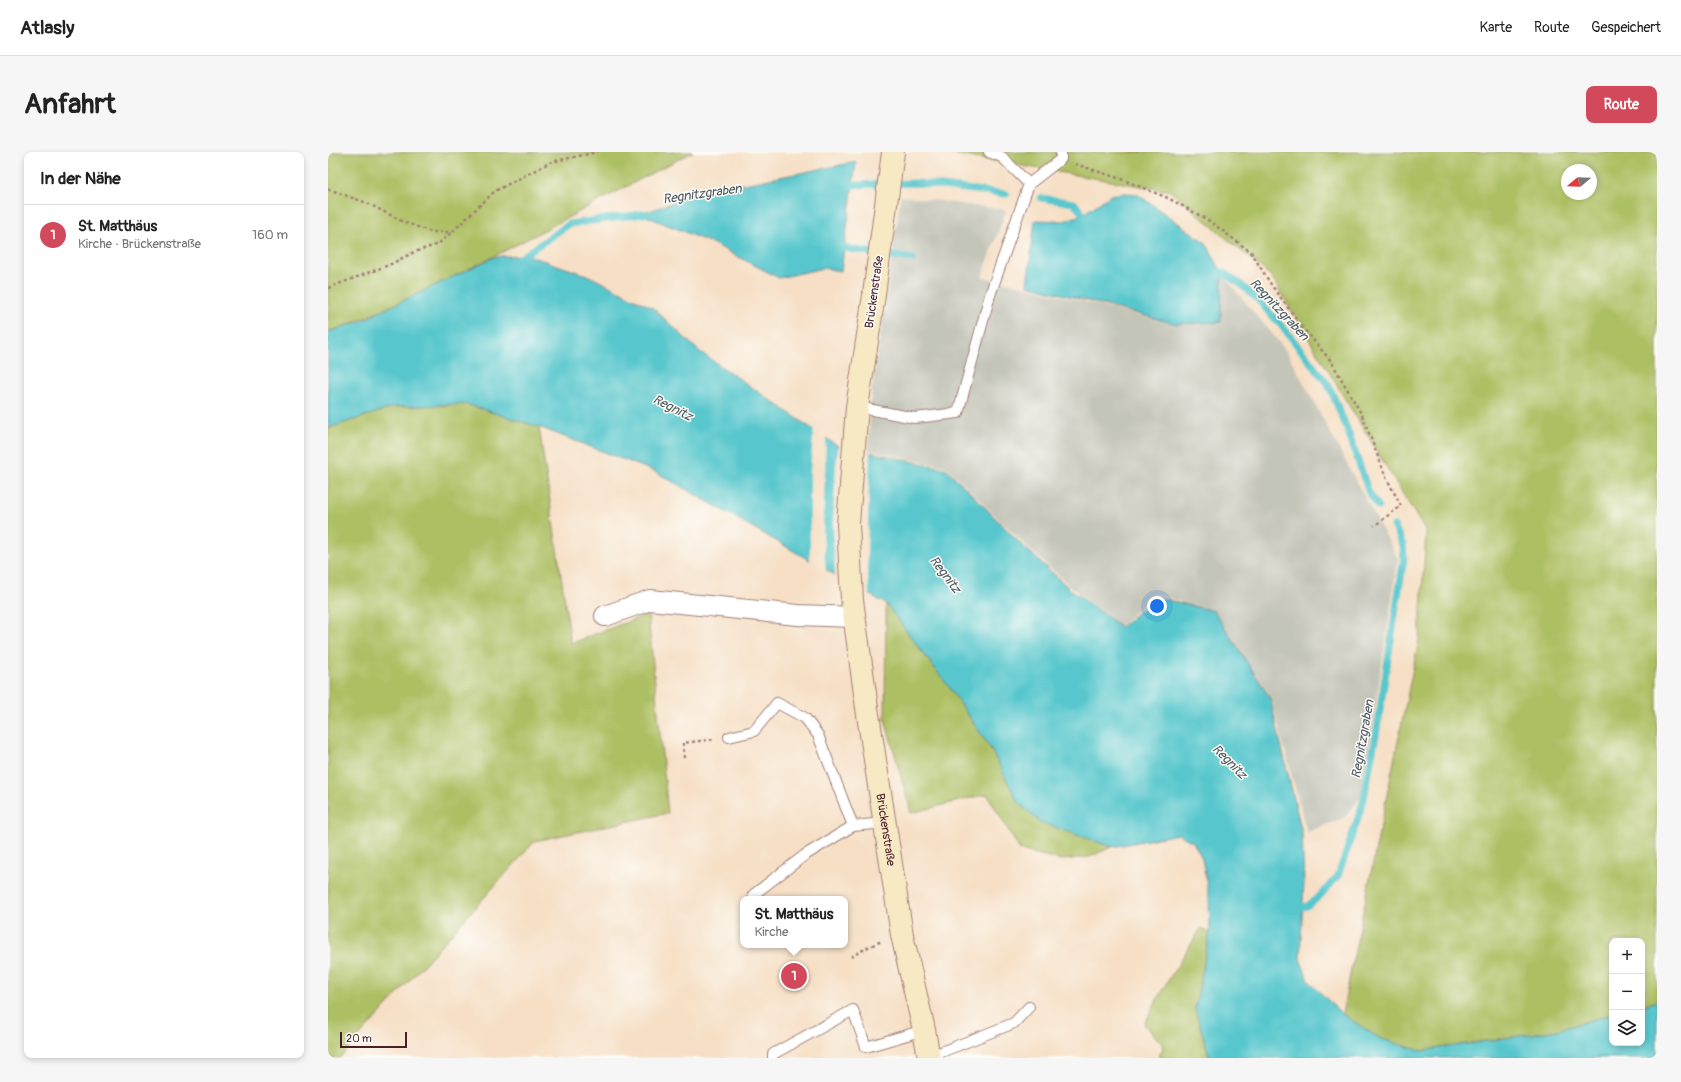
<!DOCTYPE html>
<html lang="de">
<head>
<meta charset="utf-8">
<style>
	body { margin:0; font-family:Pangolin,sans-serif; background:#f6f6f6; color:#222 }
	.controls { position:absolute; right:12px; bottom:12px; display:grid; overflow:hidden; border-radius:8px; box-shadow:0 2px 6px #0003 }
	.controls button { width:36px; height:36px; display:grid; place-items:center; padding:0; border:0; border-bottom:1px solid #e0e0e0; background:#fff; color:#222; font:20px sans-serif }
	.compass { position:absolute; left:1233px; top:12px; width:36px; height:36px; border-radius:50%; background:#fff; box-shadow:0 2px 6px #0003; rotate:251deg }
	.scale { position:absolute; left:12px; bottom:10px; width:67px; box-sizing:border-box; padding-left:4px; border:2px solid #4a1f2b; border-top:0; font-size:11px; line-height:14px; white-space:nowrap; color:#4a1f2b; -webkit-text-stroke:3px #fdfcf7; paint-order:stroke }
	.you { position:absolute; left:829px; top:454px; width:14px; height:14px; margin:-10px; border:3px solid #fff; border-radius:50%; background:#1a73e8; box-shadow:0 0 0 6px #1a73e833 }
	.badge { display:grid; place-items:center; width:26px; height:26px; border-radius:50%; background:#d1495b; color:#fff; font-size:13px; font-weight:700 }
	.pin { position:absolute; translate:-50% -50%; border:2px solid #fff; box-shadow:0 1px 4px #0006 }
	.popup { position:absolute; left:412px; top:744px; width:108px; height:52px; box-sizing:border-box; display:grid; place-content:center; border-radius:8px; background:#fff; filter:drop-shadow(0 1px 3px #0005); font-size:13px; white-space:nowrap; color:#767676 }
	.popup b { font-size:15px; color:#222 }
	.popup::after { content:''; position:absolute; left:50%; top:100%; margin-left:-8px; border:8px solid transparent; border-top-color:#fff }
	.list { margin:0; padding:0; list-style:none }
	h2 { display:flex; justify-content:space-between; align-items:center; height:52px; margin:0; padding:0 16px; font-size:17px }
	h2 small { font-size:13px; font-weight:400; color:#767676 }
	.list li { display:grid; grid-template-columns:26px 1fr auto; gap:12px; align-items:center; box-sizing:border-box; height:60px; padding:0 16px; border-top:1px solid #e0e0e0 }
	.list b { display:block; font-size:15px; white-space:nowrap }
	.list p { margin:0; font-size:13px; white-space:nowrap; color:#767676 }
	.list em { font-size:13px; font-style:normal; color:#767676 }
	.icon { flex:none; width:22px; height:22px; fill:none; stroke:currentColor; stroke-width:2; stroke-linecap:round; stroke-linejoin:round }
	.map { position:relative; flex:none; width:1329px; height:906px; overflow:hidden; border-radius:8px }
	header { display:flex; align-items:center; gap:24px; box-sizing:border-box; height:56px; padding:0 20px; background:#fff; border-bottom:1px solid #e0e0e0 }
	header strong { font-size:19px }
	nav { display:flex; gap:22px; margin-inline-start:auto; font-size:14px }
	.intro { display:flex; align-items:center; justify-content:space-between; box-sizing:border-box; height:96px; padding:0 24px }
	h1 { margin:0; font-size:28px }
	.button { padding:10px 18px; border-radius:8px; background:#d1495b; color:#fff; font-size:14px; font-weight:700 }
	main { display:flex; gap:24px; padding:0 24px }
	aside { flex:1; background:#fff; border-radius:8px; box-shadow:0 2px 6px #0003 }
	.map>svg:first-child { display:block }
	.industrial { fill:#c4c5b9 }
	.green { fill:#adbf63; stroke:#7c6f47; fill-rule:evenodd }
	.water { fill:#59c7cd; stroke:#52737c }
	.pier { fill:#f6dfc5 }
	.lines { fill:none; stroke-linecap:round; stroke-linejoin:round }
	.stream { stroke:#59c7cd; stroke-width:7 }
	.service-casing { stroke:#a07f78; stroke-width:12 }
	.minor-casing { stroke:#a07f78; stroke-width:22 }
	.secondary-casing { stroke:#a07f78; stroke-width:24 }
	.path { stroke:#a07f78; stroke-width:2.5; stroke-dasharray:3 3; stroke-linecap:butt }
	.service { stroke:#fff; stroke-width:10 }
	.minor { stroke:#fff; stroke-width:20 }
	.secondary { stroke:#f7e9c3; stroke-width:22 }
	.labels { text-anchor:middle; stroke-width:3; stroke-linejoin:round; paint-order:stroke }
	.street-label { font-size:12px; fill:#4a1f2b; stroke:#fdfcf7 }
	.water-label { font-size:13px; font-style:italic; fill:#4f5a64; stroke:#fdfcf7 }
</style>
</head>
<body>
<header>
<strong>Atlasly</strong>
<nav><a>Karte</a><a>Route</a><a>Gespeichert</a></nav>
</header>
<div class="intro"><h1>Anfahrt</h1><a class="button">Route</a></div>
<main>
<aside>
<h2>In der Nähe<small></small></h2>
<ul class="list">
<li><span class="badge">1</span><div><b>St. Matthäus</b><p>Kirche · Brückenstraße</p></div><em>160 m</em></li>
</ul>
</aside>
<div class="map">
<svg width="1329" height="906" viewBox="0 0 1329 906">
	<rect width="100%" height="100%" fill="#fdfcf7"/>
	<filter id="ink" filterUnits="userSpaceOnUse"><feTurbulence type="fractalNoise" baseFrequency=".025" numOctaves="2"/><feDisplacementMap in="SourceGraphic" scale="8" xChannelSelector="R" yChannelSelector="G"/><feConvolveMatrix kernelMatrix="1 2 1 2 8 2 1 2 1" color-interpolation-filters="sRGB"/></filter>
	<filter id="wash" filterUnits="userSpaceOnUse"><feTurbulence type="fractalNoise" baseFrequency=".012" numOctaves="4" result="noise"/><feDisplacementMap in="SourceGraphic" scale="16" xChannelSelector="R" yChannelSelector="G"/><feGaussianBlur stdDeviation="0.9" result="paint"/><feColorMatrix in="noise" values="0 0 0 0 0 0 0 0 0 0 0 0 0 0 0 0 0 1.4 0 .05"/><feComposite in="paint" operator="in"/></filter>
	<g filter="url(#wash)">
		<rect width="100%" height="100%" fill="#f6dfc5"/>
		<!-- industrial -->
		<path class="industrial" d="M573,44L678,58L654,125L682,131L848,173L894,170V122L959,200L1070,407L1033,645L1016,666L979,680L943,546L886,459L827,442L792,474L744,436L696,392L619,315L540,298L544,238Z"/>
		<!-- green -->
		<path class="green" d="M0,0H365C278,44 194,92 106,134C71,151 37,167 0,180Z
			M612,0H1329V849L1314,854V789H1284V862L1230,878L1093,899L1051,887L1014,862L1091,487L1098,380L942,123L842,39ZM1239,18H1263V42H1239Z
			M138,252L211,275L243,491L320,462L340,661L207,689L12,906H0V276L66,255Z
			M558,452L621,535L663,597L690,650L751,683L784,695L761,705L733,708L692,698L659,642L583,661L557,567Z
			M873,776L882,780L867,857L882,906H830L836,894L816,872L833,840Z"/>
		<!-- water -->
		<path class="water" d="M528,10L513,119L495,116L451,126L386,92L313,62L370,41Z
			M796,41L809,42L878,91L894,120L893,170L848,172L699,133L707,68L736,69L755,62L783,43Z
			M173,104H202L259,123L325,156L372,200L508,293L619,317L694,393L743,438L793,475L828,445L886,459L942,546L974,681L976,730L972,807L981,829L1014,862L1051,886L1093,899L1230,878L1284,862V891H1314V854L1329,849V906H882L867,857L882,780L881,745L874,706L865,690L850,682L784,695L712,670L690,650L663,597L621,535L558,452L328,320L211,275L138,252L66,255L0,276V180L33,169L164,106Z"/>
		<!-- pier -->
		<path class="pier" d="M486,275L498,284L495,383L498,420L482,410V319Z
			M511,292L542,299L539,403L541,444L507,425L505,371L508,312Z"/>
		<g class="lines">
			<!-- stream -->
			<path class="stream" d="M515,33L590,31L678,42
				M713,46L746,51L755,62L763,67
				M508,93L516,96L585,107
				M188,109L241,72L321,61
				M885,118L894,120L911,131L928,146L958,179L1001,234L1018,274L1041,341L1051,355
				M966,758L979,754L990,746L1010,724L1030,666L1036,646L1048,583L1076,406L1075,393L1066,374"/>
		</g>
	</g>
	<g filter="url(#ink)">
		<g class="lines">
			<defs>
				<path id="service" d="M701,32L733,7V0
					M529,255L587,266L630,261L662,143L701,32L674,5L661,0
					M401,585L426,579L449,551L477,566L490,583L525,674
					M425,743L477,703L525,674L557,671
					M601,905L686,871L701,855
					M445,906V902L525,858L538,895L596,878"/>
				<path id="minor" d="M277,464L322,448L470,463L526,465"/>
				<g id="secondary">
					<path id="s1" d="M565,0L545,150L529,255L520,372L524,448L539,556L574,783L596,878L601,906"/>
				</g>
			</defs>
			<!-- service casing -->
			<use href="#service" class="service-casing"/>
			<!-- minor casing -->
			<use href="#minor" class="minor-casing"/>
			<!-- secondary casing -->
			<use href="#secondary" class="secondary-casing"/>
			<!-- path -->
			<path class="path" d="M747,12L793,27L840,46L880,68L923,100L944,134L975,176L1003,209L1034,263L1057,323L1073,354L1046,374
				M0,37L39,51L76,70L104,80H124
				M0,136L61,113L84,101L110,92L124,80L167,39L223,10L269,0
				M356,606L355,591L387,587
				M523,805L540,795L554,789"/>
			<!-- service -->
			<use href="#service" class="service"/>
			<!-- minor -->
			<use href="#minor" class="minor"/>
			<!-- secondary -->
			<use href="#secondary" class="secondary"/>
		</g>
	</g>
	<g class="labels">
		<!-- street labels -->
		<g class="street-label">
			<text transform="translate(546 140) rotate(-82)" y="4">Brückenstraße</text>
			<text dy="4" stroke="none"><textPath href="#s1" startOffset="683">Brückenstraße</textPath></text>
		</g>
		<!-- water labels -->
		<g class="water-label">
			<text transform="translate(374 41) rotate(-8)" y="5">Regnitzgraben</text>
			<text transform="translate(952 157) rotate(47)" y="5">Regnitzgraben</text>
			<text transform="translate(345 255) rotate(27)" y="5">Regnitz</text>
			<text transform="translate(618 422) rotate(53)" y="5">Regnitz</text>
			<text transform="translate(1034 587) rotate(-80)" y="5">Regnitzgraben</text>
			<text transform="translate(902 609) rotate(45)" y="5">Regnitz</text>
		</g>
	</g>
</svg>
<div class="controls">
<button>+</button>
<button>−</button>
<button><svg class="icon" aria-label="layers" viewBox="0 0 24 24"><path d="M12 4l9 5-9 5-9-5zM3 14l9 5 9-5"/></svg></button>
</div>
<svg class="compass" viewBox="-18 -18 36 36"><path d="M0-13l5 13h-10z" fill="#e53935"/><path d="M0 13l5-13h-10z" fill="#767676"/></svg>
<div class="scale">20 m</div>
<div class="you"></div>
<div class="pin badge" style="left:466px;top:824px">1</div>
<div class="popup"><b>St. Matthäus</b>Kirche</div>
</div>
</main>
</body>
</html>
